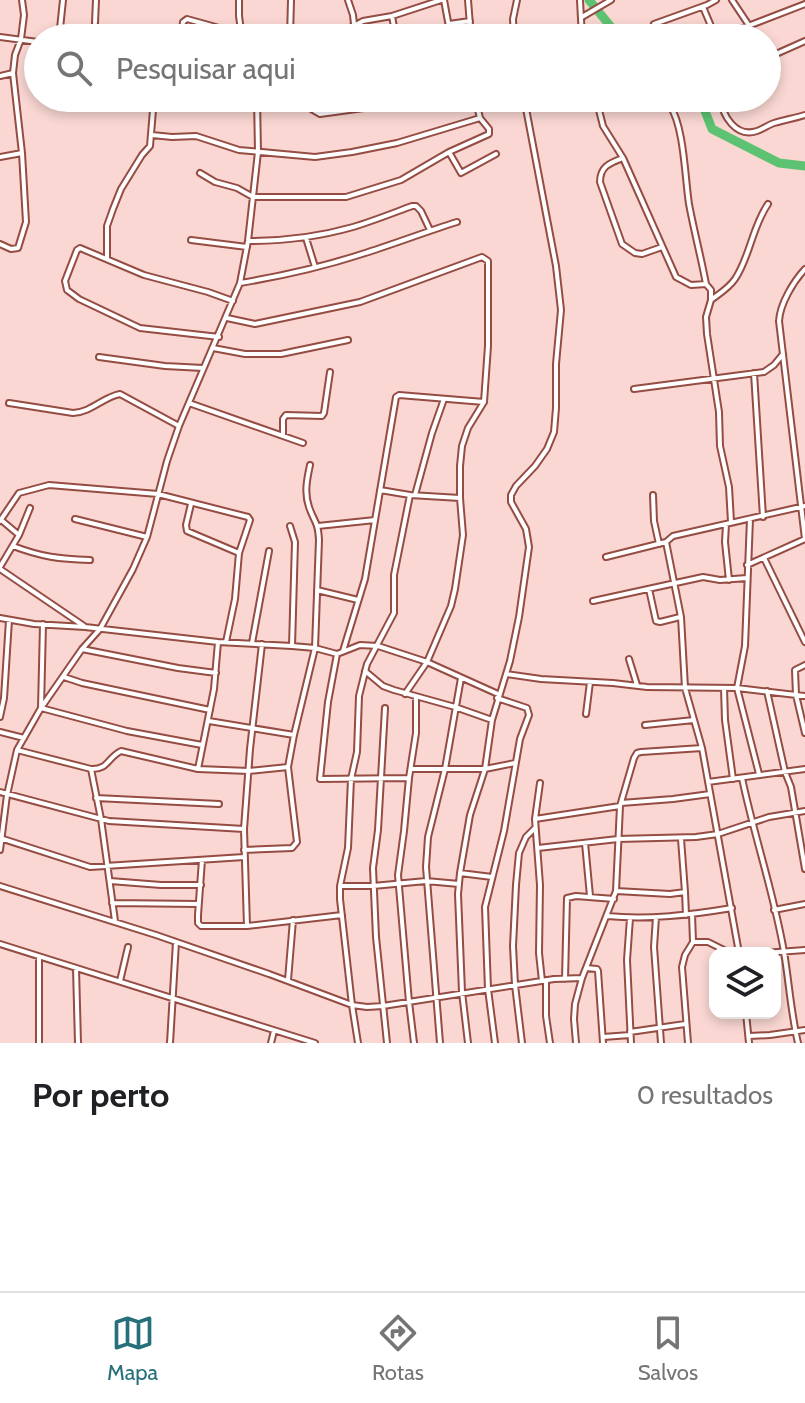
<!DOCTYPE html>
<html lang="pt">
<head>
<meta charset="utf-8">
<style>
	body { margin:0; font-family:Cabin,sans-serif; background:#f2f2f2; color:#202124 }
	.controls { position:absolute; right:24px; bottom:24px; display:grid; overflow:hidden; border-radius:16px; box-shadow:0 4px 12px #0003 }
	.controls button { width:72px; height:72px; display:grid; place-items:center; padding:0; border:0; border-bottom:2px solid #e0e0e0; background:#fff; color:#202124; font:40px sans-serif }
	.list { margin:0; padding:0; list-style:none }
	h2 { display:flex; justify-content:space-between; align-items:center; height:104px; margin:0; padding:0 32px; font-size:34px }
	h2 small { font-size:26px; font-weight:400; color:#757577 }
	.icon { flex:none; width:44px; height:44px; fill:none; stroke:currentColor; stroke-width:2; stroke-linecap:round; stroke-linejoin:round }
	.map { position:relative; flex:none; width:805px; height:1043px; overflow:hidden }
	.search { position:absolute; background:#fff; box-shadow:0 4px 12px #0003; left:24px; right:24px; top:24px; height:88px; display:flex; align-items:center; gap:20px; box-sizing:border-box; padding:0 28px; border-radius:44px; color:#757577; font-size:30px }
	.sheet { height:248px; background:#fff }
	nav { display:flex; justify-content:space-around; align-items:center; box-sizing:border-box; height:112px; border-top:2px solid #e0e0e0; background:#fff; font-size:22px; color:#757577 }
	nav a { display:grid; justify-items:center; gap:4px }
	nav .on { color:#276f7a }
	.map>svg:first-child { display:block }
	.lines { fill:none; stroke-linecap:round; stroke-linejoin:round }
	.river { stroke:#5dc372; stroke-width:9 }
	.minor-casing { stroke:#944c43; stroke-width:8 }
	.minor { stroke:#fff; stroke-width:4 }
</style>
</head>
<body>
<div class="map">
<svg width="805" height="1043" viewBox="0 0 805 1043">
	<rect width="100%" height="100%" fill="#fad7d2"/>
	<g class="lines">
		<!-- river -->
		<path class="river" d="M589,0L611,27L615,38
			M700,98L712,129L779,163L805,166"/>
		<defs>
			<path id="minor" d="M239,0V16L242,38
				M348,0L353,15L354,24
				M444,0L451,38
				M468,0L471,38
				M580,0L582,38
				M732,0L748,24
				M703,7L716,38
				M392,16L396,38
				M582,17L611,0
				M95,23L96,0
				M449,24L470,21
				M654,24L707,5L716,0
				M0,37L38,42
				M59,38L63,0
				M181,38L183,22L187,19L241,34
				M290,38L291,0
				M331,38L363,21L392,16L441,0
				M514,38L513,19L517,0
				M717,38L805,4
				M767,58L805,41
				M0,76L13,73
				M233,98L243,106L257,108L308,107L320,114L371,107
				M596,98L603,126L623,158L676,277L691,285L706,284
				M627,98L670,106C684,126 685,178 689,204C694,231 701,257 706,284L711,290V300L706,317L707,334L719,412L720,446L729,487L731,522
				M721,98C722,116 736,138 757,131C763,129 768,125 774,123C784,120 795,118 805,115
				M152,135L172,137L196,136L239,150L315,157L352,152L397,143L480,118
				M449,152L461,173L496,154
				M0,157L22,153L13,73L15,55L21,39L24,15L22,0
				M623,158C610,163 600,166 600,182L622,244L635,253L642,254L662,247
				M200,173L215,182L237,188L253,197H346L401,180L449,152L489,134V129L480,118L475,98
				M306,238L315,267
				M191,240L247,247
				M248,241C284,241 318,237 353,227C373,221 393,213 412,206H416L421,211L430,230
				M0,244L11,249L18,248L26,222L22,153
				M107,258V226L113,209L121,189L142,155L150,146L154,98
				M240,283C282,276 322,267 362,254C394,244 425,232 457,222
				M711,300C719,294 729,288 735,279C750,257 752,227 768,204
				M227,318L255,324L360,302L482,257L488,261V346L484,402L468,428L462,446L460,466V498L463,535L455,589L451,606L427,662L405,694
				M219,337L140,328L79,299L67,290L65,281L77,250L80,248L144,275L208,292L233,301
				M213,348L245,354H281L348,340
				M99,357L165,366L203,368
				M754,373L763,517
				M634,389L764,372L774,365L783,354
				M9,403L73,413C92,412 103,397 120,394L179,426
				M189,403L303,443
				M283,435V419L286,415L322,416L324,413L330,372
				M380,490L410,495L460,498
				M415,495L432,433L444,399
				M653,495L654,521L659,544
				M191,504L186,525L187,531L239,553
				M0,519L19,535L0,567
				M75,519L147,537
				M750,519L745,646L737,688L759,774
				M0,521L19,493L49,485L158,494L248,517L250,520L239,553L235,599L226,642
				M726,524L725,542L729,580
				M290,526L295,542L292,646
				M318,526L375,520
				M19,535L30,508
				M666,542L681,617L685,688L702,748L739,953
				M13,546C42,557 59,559 90,560
				M606,557L666,542L673,536L805,506
				M764,558L805,642
				M747,565L805,539L779,321C780,304 793,282 805,269
				M0,569L84,626
				M649,589L656,621L660,622L680,617
				M317,590L358,600
				M593,601L703,577L720,580L747,578
				M0,618L34,624L85,627L218,642L292,646L315,648L337,654L360,645L378,646L427,662L498,694
				M43,624L41,708L127,731L202,745
				M252,643L269,551
				M82,649L178,668L216,673
				M343,651L365,579L396,397L399,395L484,402
				M337,654L328,702L320,779L409,778
				M629,659L637,685
				M805,665L795,670L796,695L805,733
				M365,671L383,686L394,690L455,707L492,720
				M506,674L541,679L613,683L647,687L737,688L805,696
				M64,677L82,683L210,710
				M724,688L725,720L733,779
				M767,691L785,772L791,787L805,869
				M385,708L378,830L373,868L376,937L387,1043
				M586,714L590,682
				M0,717L4,698L9,620
				M209,721L294,735
				M645,725L694,720
				M0,732L24,738
				M17,750L91,769
				M198,769L214,689L218,642
				M411,769H485L515,763
				M742,778C754,836 774,893 784,952C789,982 791,1013 798,1043
				M708,782L805,769
				M0,792L109,821L244,829
				M96,798L219,804
				M621,803L673,799L710,794
				M535,819L540,783
				M0,838L90,867L244,857
				M681,839L685,892
				M585,843L590,896
				M538,848L618,839L696,837L718,834L769,817L805,811
				M0,850L7,795L17,750L41,708L82,649L100,629L133,569L147,537L167,461L179,426L240,283L248,241L258,152L257,98
				M244,850L292,848L297,842L288,767L294,735L315,648L319,540C318,521 314,522 309,507C304,493 307,479 310,465
				M202,860L198,915V923L201,926H247L342,915
				M460,873L492,877
				M110,881L161,885H201
				M0,886L156,935L269,974L352,1005L367,1007L383,1006L554,979L582,978
				M340,886H373L426,881L459,884
				M616,891L670,894L685,892L686,915
				M112,903L198,904
				M774,910L805,904
				M607,916C649,920 690,915 732,908
				M656,917L654,947L661,1043
				M630,918L627,960L631,1043
				M115,921L101,819L91,769C108,770 107,758 121,751L198,769L249,771L288,767
				M247,926L244,829L250,749L262,644
				M693,942H708L730,953
				M0,944L315,1043
				M764,953L805,950
				M39,957V1043
				M76,968L78,1043
				M586,968L597,969L598,971L603,1043
				M565,979L567,898L576,896L614,899
				M288,980L293,920
				M546,980V1016L550,1043
				M120,981L128,947
				M542,981L539,953L540,885L535,819L620,806
				M746,1013L749,1043
				M630,1032L685,1024
				M749,1036L770,1035L805,1030
				M603,1037L630,1035
				M170,1043L176,942
				M271,1043L274,1031
				M358,1043L352,1005L340,899V886L348,848L351,779L357,752L359,696L367,664L394,613V575L410,495
				M414,1043L409,1002L398,875L404,831L409,778L416,733V697
				M440,1043L426,867L428,837L445,769L461,678
				M468,1043L462,992L458,894L460,873L470,815L485,769L492,720L510,661L519,617L529,547L526,529L511,502V495L516,486L535,466L547,449L554,432L556,408V364L561,310L556,266L524,98
				M495,1043L488,989L485,907L504,831L520,739L529,715L527,708L497,698
				M522,1043L515,985L513,946L516,885L519,853L526,837L535,828
				M576,1043L574,1019L575,1004L582,978L616,891L620,806L634,758L637,753L641,752L702,748
				M688,1043L682,967L685,955L693,942L692,914"/>
		</defs>
		<!-- minor casing -->
		<use href="#minor" class="minor-casing"/>
		<!-- minor -->
		<use href="#minor" class="minor"/>
	</g>
</svg>
<div class="controls">
<button><svg class="icon" aria-label="layers" viewBox="0 0 24 24"><path d="M12 4l9 5-9 5-9-5zM3 14l9 5 9-5"/></svg></button>
</div>
<div class="search"><svg class="icon" aria-label="search" viewBox="0 0 24 24"><circle cx="10" cy="10" r="6"/><path d="M15 15l6 6"/></svg>Pesquisar aqui</div>
</div>
<section class="sheet">
<h2>Por perto<small>0 resultados</small></h2>
<ul class="list">
</ul>
</section>
<nav>
<a class="on"><svg class="icon" aria-label="map" viewBox="0 0 24 24"><path d="M3 6l6-2 6 2 6-2v14l-6 2-6-2-6 2zM9 4v14M15 6v14"/></svg>Mapa</a>
<a><svg class="icon" aria-label="directions" viewBox="0 0 24 24"><path d="M12 3l9 9-9 9-9-9zM9 14v-3h6M13 9l2 2-2 2"/></svg>Rotas</a>
<a><svg class="icon" aria-label="saved" viewBox="0 0 24 24"><path d="M7 4h10v16l-5-4-5 4z"/></svg>Salvos</a>
</nav>
</body>
</html>
